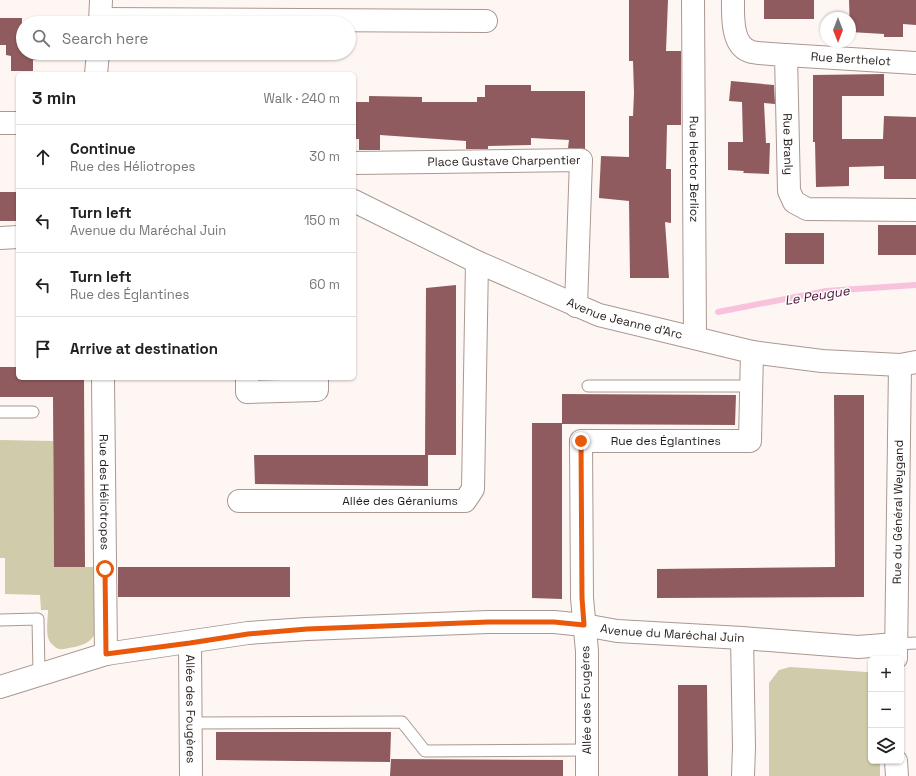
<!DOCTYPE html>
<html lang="en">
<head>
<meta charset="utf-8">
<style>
	body { margin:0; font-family:"Space Grotesk",sans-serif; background:#f2f2f2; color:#222 }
	.controls { position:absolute; right:12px; bottom:12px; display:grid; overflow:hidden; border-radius:6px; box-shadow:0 1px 3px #0004 }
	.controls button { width:36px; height:36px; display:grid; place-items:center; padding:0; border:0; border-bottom:1px solid #e0e0e0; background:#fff; color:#222; font:20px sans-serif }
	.compass { position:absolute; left:820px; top:12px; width:36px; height:36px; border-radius:50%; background:#fff; box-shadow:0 1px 3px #0004; rotate:180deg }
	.stop { position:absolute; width:12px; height:12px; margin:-9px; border:3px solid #ea580c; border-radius:50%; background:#fff }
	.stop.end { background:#ea580c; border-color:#fff; box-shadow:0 1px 4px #0008 }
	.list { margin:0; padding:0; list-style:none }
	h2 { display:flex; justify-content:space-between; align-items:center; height:52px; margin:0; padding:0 16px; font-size:17px }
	h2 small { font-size:13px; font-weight:400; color:#767676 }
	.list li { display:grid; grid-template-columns:26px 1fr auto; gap:12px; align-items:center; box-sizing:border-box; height:64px; padding:0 16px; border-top:1px solid #e0e0e0 }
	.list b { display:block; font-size:15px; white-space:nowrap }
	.list p { margin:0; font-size:13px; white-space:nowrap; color:#767676 }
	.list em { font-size:13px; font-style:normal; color:#767676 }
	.icon { flex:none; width:22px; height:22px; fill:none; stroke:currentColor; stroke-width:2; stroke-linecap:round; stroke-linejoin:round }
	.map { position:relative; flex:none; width:916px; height:776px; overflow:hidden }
	.search { position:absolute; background:#fff; box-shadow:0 1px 3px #0004; left:16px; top:16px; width:340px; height:44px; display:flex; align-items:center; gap:10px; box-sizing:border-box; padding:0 14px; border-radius:22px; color:#767676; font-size:15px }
	.panel { position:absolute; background:#fff; box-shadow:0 1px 3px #0004; left:16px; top:72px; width:340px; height:308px; border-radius:6px }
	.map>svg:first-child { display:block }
	.green { fill:#d0cbaa }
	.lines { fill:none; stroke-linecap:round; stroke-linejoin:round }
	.stream { stroke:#f8c2dc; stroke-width:6 }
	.building { fill:#8f5b5e }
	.lane-casing { stroke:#aa9891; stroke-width:13 }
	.street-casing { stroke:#aa9891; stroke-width:24 }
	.lane { stroke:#fff; stroke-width:11 }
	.street { stroke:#fff; stroke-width:22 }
	.route { stroke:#ea580c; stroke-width:5 }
	.labels { text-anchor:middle; stroke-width:3; stroke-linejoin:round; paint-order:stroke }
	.street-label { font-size:12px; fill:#231c19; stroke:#fff }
	.water-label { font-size:13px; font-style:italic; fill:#4a0d32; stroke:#fff }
</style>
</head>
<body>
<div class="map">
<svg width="916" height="776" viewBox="0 0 916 776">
	<rect width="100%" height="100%" fill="#fef6f3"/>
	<!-- green -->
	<path class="green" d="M0,440L53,441L54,567H95L96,630C93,643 81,646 69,648C67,648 62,650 60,649C56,649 52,644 50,642C45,634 48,619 48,610H41L40,595L5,594V558H0Z
		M790,667L867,672L871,674V761H880V776H769V683L779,670Z"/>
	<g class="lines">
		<!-- stream -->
		<path class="stream" d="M718,312L826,291L916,285"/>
	</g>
	<!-- building -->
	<path class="building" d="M629,0H668L666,51H681V125H667L666,169H671V223L665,222L669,278H630L629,201L599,198L601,156L629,157V116H633L634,93L633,61H629Z
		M764,0H814V19H764Z
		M849,0H916V25L903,24V37H884V34L850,32Z
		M0,18H22V23H77H23V53H77V60H33V71H11V56L6,55V45H0Z
		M884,74V96H842V139H883L884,116L916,117V179H884V166L849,167V186L816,187L815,142H813V75Z
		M731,81L774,85L775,104L764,103L766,143H770L769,174L743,173L744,171L728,170V142H743L742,102L729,101Z
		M485,85H531V91H585V149L568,148L569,140L531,138V145L488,146V149H466V141L380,135V150H359V139H354V102H369V96L422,97V102H477V97H485Z
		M0,192H18V221H0Z
		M878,225H916V255H878Z
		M785,233H824V264H785Z
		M456,285V455H425L426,288Z
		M0,367H18V378H84L85,567H54L53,397H0Z
		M562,394L736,395L735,425L562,424V599L532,598V423H562Z
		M834,395H864V597L657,598V569L835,567Z
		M254,455H428V486L255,484Z
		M118,567H290V597H118Z
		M678,685H707L708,776H678Z
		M216,732H391L390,762L216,760Z
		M391,759L563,760V776H390Z"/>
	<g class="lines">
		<defs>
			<path id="lane" d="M588,386H751
				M0,412H33
				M0,620L38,619L39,675
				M896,644L916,643
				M190,723L402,722L425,751L587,750"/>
			<g id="street">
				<path id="s1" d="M693,0L695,338"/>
				<path id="s2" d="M733,0C733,16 731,47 752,52C763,54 775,54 786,55L789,191L794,202L807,209L916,210"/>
				<path d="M101,19L486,21"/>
				<path d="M100,23L101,0"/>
				<path id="s3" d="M786,55L916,63"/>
				<path d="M96,74L98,53"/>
				<path d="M0,123H18"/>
				<path id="s4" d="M354,163L581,160L576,306"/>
				<path id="s5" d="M354,201L477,262L599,315L752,352L822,361L900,365L916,362"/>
				<path d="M0,238L18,237"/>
				<path id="s6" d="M103,378L106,654"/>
				<path d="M247,378V392L317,390V378"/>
				<path id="s7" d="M239,501H465L473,489L477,262"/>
				<path d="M742,638L744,747L743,776"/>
				<path id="s8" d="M190,643L191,776"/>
				<path id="s9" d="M896,658L900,365"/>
				<path id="s10" d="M0,687L106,654L248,633L307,629L488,622H554L584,625L617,631L742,638L858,647L896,644"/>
				<path d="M896,761L897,776"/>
				<path id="s11" d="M587,776V651L582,598L581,441H750L752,352"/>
			</g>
		</defs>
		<!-- lane casing -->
		<use href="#lane" class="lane-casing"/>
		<!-- street casing -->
		<use href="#street" class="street-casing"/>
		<!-- lane -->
		<use href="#lane" class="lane"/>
		<!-- street -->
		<use href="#street" class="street"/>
	</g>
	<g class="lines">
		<!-- route -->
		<path class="route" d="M105,569L106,654L190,643L248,634L307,629L488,622H554L584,625L582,598L581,441"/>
	</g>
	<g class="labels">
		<!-- street labels -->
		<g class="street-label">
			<text dy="4" stroke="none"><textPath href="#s3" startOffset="65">Rue Berthelot</textPath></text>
			<text dy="4" stroke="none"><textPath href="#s2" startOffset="183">Rue Branly</textPath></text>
			<text dy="4" stroke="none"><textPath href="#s4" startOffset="150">Place Gustave Charpentier</textPath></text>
			<text dy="4" stroke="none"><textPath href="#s1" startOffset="169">Rue Hector Berlioz</textPath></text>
			<text dy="4" stroke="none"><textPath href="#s5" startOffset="296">Avenue Jeanne d'Arc</textPath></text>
			<text dy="4" stroke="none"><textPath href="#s11" startOffset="420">Rue des Églantines</textPath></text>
			<text dy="4" stroke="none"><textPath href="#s6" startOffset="114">Rue des Héliotropes</textPath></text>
			<text dy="4" stroke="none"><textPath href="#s7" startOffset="161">Allée des Géraniums</textPath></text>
			<text dy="4" stroke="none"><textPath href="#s9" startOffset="146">Rue du Général Weygand</textPath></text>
			<text dy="4" stroke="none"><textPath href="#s10" startOffset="680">Avenue du Maréchal Juin</textPath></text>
			<text transform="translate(586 700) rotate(-91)" y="4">Allée des Fougères</text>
			<text dy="4" stroke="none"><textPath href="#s8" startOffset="66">Allée des Fougères</textPath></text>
		</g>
		<!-- water labels -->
		<g class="water-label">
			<text transform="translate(817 295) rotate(-9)" y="5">Le Peugue</text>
		</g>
	</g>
</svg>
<div class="controls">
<button>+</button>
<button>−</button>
<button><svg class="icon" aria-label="layers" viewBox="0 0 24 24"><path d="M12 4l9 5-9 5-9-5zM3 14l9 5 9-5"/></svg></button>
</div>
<svg class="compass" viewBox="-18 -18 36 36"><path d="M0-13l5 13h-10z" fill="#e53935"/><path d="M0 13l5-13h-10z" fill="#767676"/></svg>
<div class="stop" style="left:105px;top:569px"></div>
<div class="stop end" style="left:581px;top:441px"></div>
<div class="search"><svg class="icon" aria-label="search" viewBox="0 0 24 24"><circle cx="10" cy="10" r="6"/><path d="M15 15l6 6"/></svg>Search here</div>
<section class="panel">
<h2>3 min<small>Walk · 240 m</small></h2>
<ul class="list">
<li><svg class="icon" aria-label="ahead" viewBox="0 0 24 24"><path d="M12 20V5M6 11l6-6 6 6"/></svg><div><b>Continue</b><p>Rue des Héliotropes</p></div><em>30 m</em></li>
<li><svg class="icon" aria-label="left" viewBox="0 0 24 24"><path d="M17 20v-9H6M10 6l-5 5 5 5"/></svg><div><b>Turn left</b><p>Avenue du Maréchal Juin</p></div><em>150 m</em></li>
<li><svg class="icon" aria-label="left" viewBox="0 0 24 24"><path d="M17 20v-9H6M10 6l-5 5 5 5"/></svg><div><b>Turn left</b><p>Rue des Églantines</p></div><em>60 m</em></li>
<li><svg class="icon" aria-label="arrive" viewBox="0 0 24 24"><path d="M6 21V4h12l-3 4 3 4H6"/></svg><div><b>Arrive at destination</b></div></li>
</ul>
</section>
</div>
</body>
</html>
